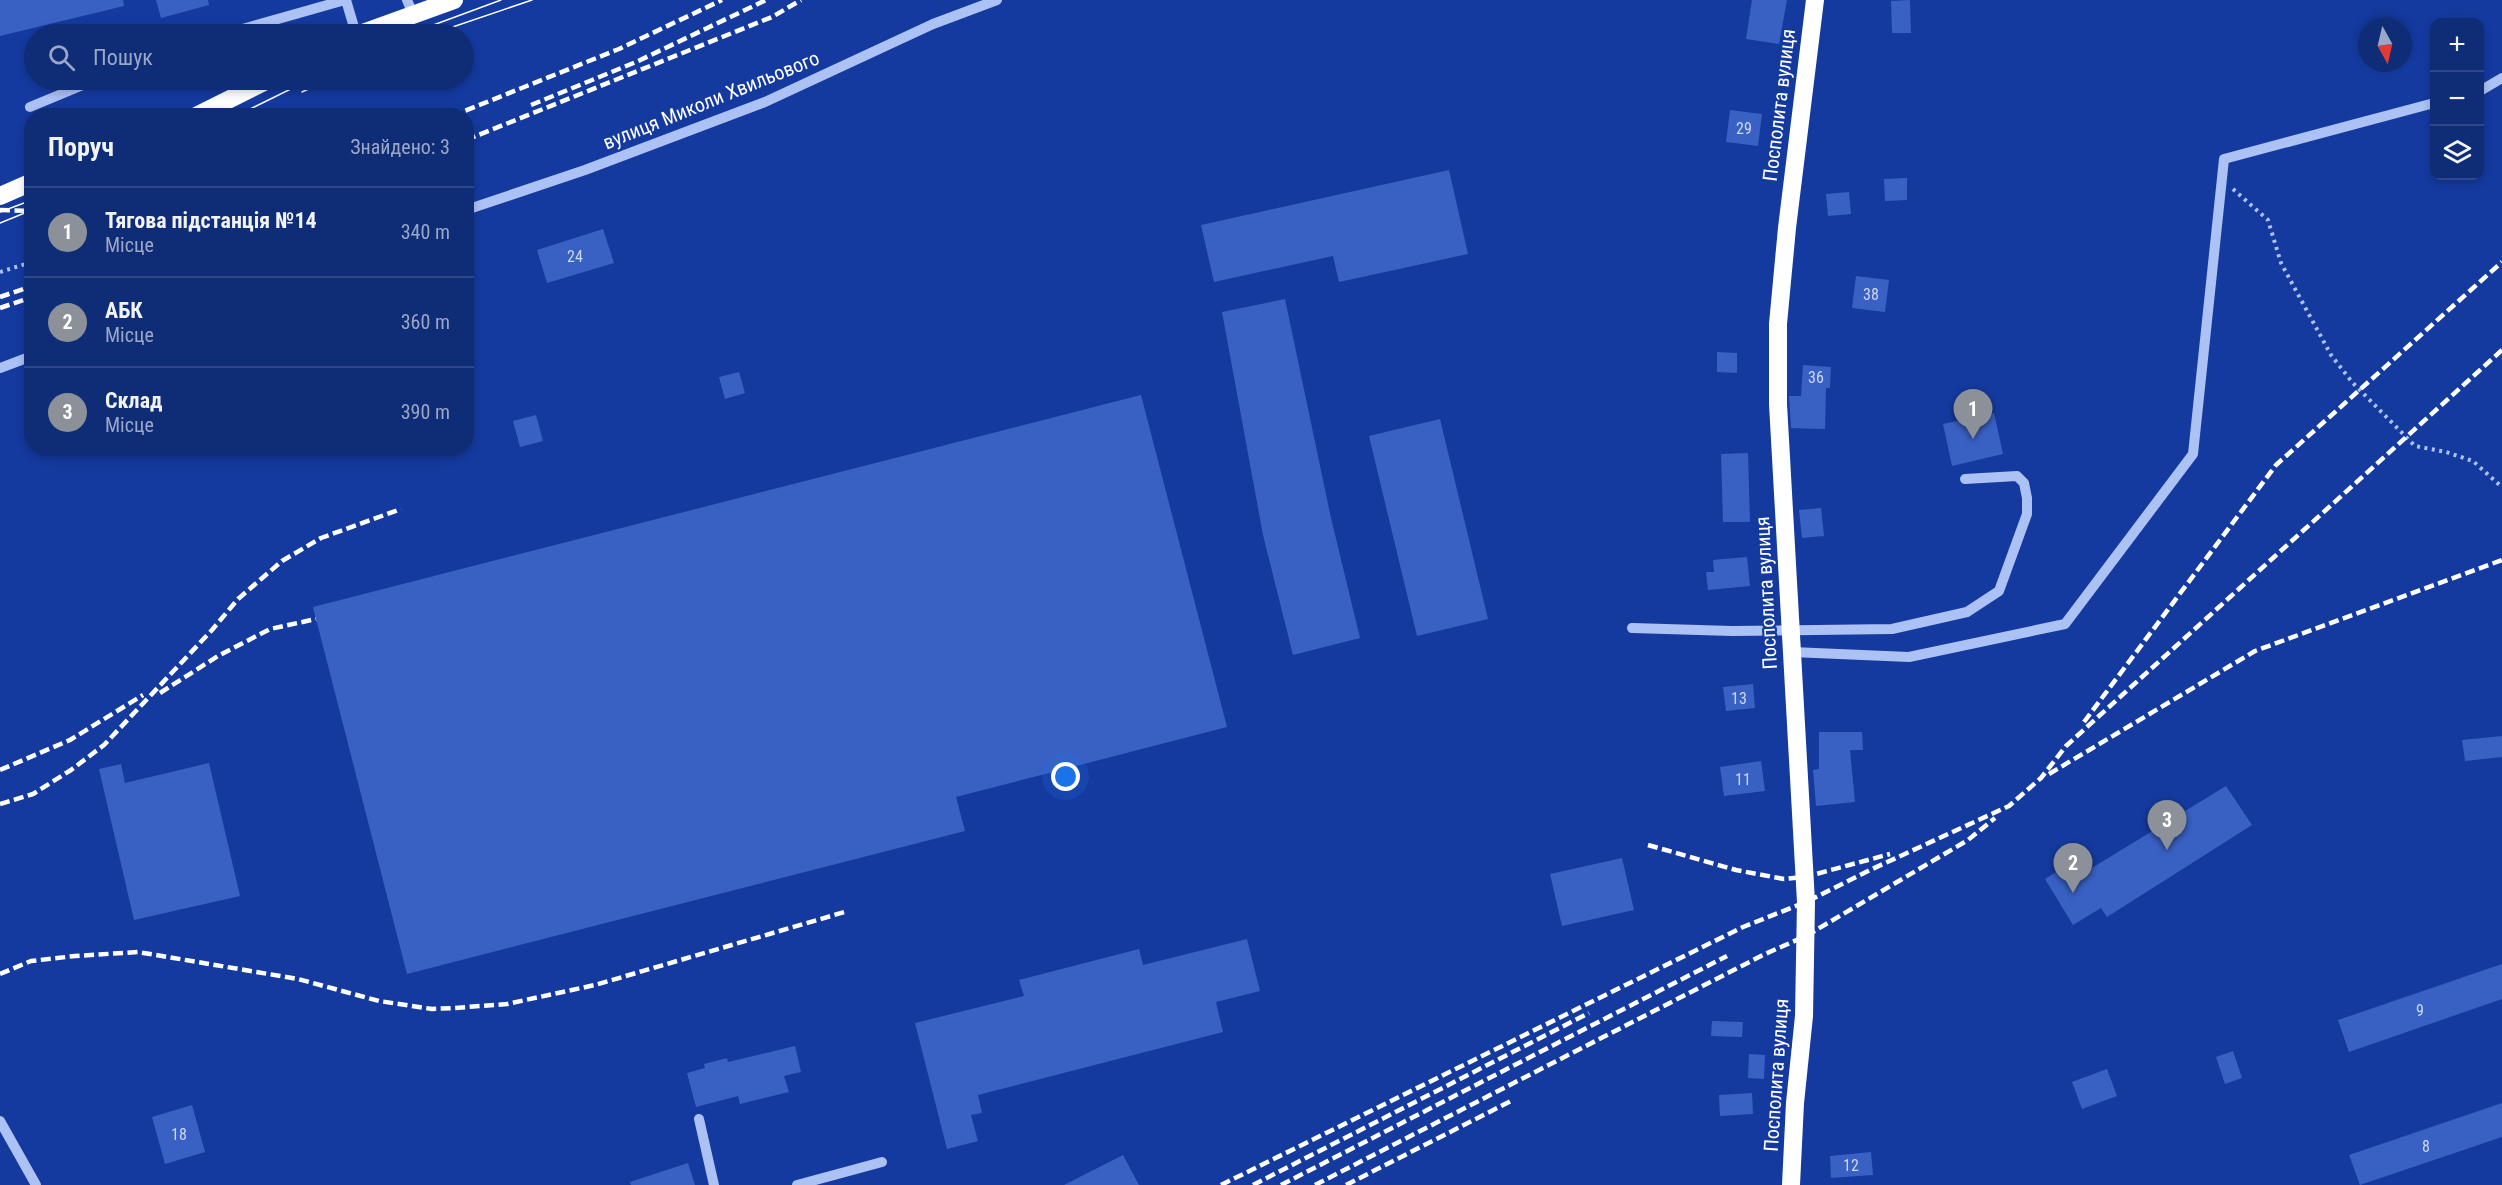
<!DOCTYPE html>
<html lang="uk">
<head>
<meta charset="utf-8">
<style>
	body { margin:0; font-family:"Roboto Condensed",sans-serif; background:#18347c; color:#f1f3f6 }
	.controls { position:absolute; right:18px; top:18px; display:grid; overflow:hidden; border-radius:12px; box-shadow:0 3px 9px #0003 }
	.controls button { width:54px; height:54px; display:grid; place-items:center; padding:0; border:0; border-bottom:2px solid #2f4889; background:#0f2c77; color:#f1f3f6; font:30px sans-serif }
	.compass { position:absolute; left:2358px; top:18px; width:54px; height:54px; border-radius:50%; background:#0f2c77; box-shadow:0 3px 9px #0003; rotate:172deg }
	.you { position:absolute; left:1066px; top:777px; width:21px; height:21px; margin:-15px; border:4px solid #fff; border-radius:50%; background:#1a73e8; box-shadow:0 0 0 9px #1a73e833 }
	.badge { display:grid; place-items:center; width:39px; height:39px; border-radius:50%; background:#8c9099; color:#fff; font-size:20px; font-weight:700 }
	.pin { position:absolute; translate:-50% -50px; filter:drop-shadow(0 2px 3px #0008) }
	.pin::after { content:''; position:absolute; top:32px; width:21px; height:18px; background:inherit; clip-path:polygon(0 0,100% 0,50% 100%) }
	.list { margin:0; padding:0; list-style:none }
	h2 { display:flex; justify-content:space-between; align-items:center; height:78px; margin:0; padding:0 24px; font-size:26px }
	h2 small { font-size:20px; font-weight:400; color:#9ba7c6 }
	.list li { display:grid; grid-template-columns:39px 1fr auto; gap:18px; align-items:center; box-sizing:border-box; height:90px; padding:0 24px; border-top:2px solid #2f4889 }
	.list b { display:block; font-size:22px; white-space:nowrap }
	.list p { margin:0; font-size:20px; white-space:nowrap; color:#9ba7c6 }
	.list em { font-size:20px; font-style:normal; color:#9ba7c6 }
	.icon { flex:none; width:33px; height:33px; fill:none; stroke:currentColor; stroke-width:2; stroke-linecap:round; stroke-linejoin:round }
	.map { position:relative; flex:none; width:2502px; height:1185px; overflow:hidden }
	.search { position:absolute; background:#0f2c77; box-shadow:0 3px 9px #0003; left:24px; top:24px; width:450px; height:66px; display:flex; align-items:center; gap:15px; box-sizing:border-box; padding:0 21px; border-radius:33px; color:#9ba7c6; font-size:22px }
	.panel { position:absolute; background:#0f2c77; box-shadow:0 3px 9px #0003; left:24px; top:108px; width:450px; height:348px; border-radius:24px }
	.map>svg:first-child { display:block }
	.building { fill:#3961c4 }
	.lines { fill:none; stroke-linecap:round; stroke-linejoin:round }
	.path { stroke:#acc1f4; stroke-width:4; stroke-dasharray:3 4.5; stroke-linecap:butt }
	.minor { stroke:#acc1f4; stroke-width:10 }
	.highway { stroke:#fff; stroke-width:18 }
	.tram { stroke:#fff; stroke-width:1.5 }
	.rail { stroke:#fff; stroke-width:4.5; stroke-dasharray:10 4.5; stroke-linecap:butt }
	.labels { text-anchor:middle; stroke-width:4.5; stroke-linejoin:round; paint-order:stroke }
	.number-label { font-size:16px; fill:#ced8f0 }
	.street-label { font-size:20px; fill:#fff; stroke:#143a9f }
</style>
</head>
<body>
<div class="map">
<svg width="2502" height="1185" viewBox="0 0 2502 1185">
	<rect width="100%" height="100%" fill="#143a9f"/>
	<!-- building -->
	<path class="building" d="M0,0H123L124,6L0,36Z
		M156,0H208L209,5L161,18Z
		M1752,0H1787L1779,44L1746,39Z
		M1910,0L1911,33H1892L1891,1Z
		M1730,110L1762,114L1758,146L1726,142Z
		M1449,170L1468,254L1339,282L1333,256L1214,282L1201,225Z
		M1907,178V200L1885,201L1884,179Z
		M1849,192L1851,214L1828,216L1826,194Z
		M603,229L614,263L547,283L537,250Z
		M1856,276L1889,280L1885,312L1852,308Z
		M1285,299L1331,518L1360,638L1293,655L1263,535L1222,312Z
		M1717,352L1737,353V373L1717,372Z
		M1803,365L1831,367L1830,388H1826L1825,429L1791,428L1789,396H1801Z
		M739,372L745,393L725,399L719,377Z
		M1141,395L1227,727L956,797L965,831L407,974L313,607Z
		M1994,413L2003,454L1952,466L1943,424Z
		M536,415L543,441L520,447L513,421Z
		M1440,419L1488,619L1417,636L1369,436Z
		M1748,453L1750,522H1723L1721,454Z
		M1821,508L1824,536L1802,538L1799,510Z
		M1747,557L1750,586L1708,590L1706,572H1714L1713,560Z
		M1753,684L1755,708L1726,711L1723,687Z
		M1819,732H1862L1863,750H1850L1855,802L1816,806L1813,770L1819,769Z
		M2502,736V757L2465,761L2462,740Z
		M1761,761L1765,791L1724,796L1720,767Z
		M209,763L240,896L134,920L99,769L121,764L125,783Z
		M2226,786L2252,825L2107,917L2101,908L2073,925L2045,879L2074,861L2082,874Z
		M1622,858L1634,910L1562,926L1550,874Z
		M1247,939L1260,991L1216,1002L1223,1032L978,1095L982,1113L971,1115L978,1141L947,1149L915,1023L1024,996L1019,980L1139,949L1143,965Z
		M2502,964V999L2349,1052L2338,1020Z
		M1712,1021L1743,1022L1742,1037L1711,1036Z
		M795,1046L801,1072L784,1076L789,1092L740,1104L738,1096L696,1107L687,1073L705,1068L704,1064L727,1058L728,1062Z
		M2233,1051L2242,1078L2225,1084L2216,1057Z
		M1749,1054L1765,1055L1764,1079L1748,1078Z
		M2107,1069L2117,1096L2082,1109L2072,1082Z
		M1752,1093L1753,1114L1720,1116L1719,1095Z
		M2502,1103V1137L2360,1185L2349,1155Z
		M192,1105L205,1152L165,1164L152,1117Z
		M1871,1152L1873,1175L1831,1178L1830,1156Z
		M1123,1155L1139,1185H1064Z
		M688,1163L695,1185H631L630,1182Z"/>
	<g class="lines">
		<!-- path -->
		<path class="path" d="M2233,189L2268,220L2281,263L2331,355L2352,382L2415,446L2446,452L2473,461L2502,487
			M0,272L32,262"/>
		<!-- minor -->
		<path class="minor" d="M346,0L356,34
			M407,0L413,14
			M225,34L345,0
			M2480,91L2502,78
			M30,107L95,80
			M466,210L585,170L765,102L933,24L997,0
			M0,368L32,356
			M1632,628L1732,631L1892,629L1967,612L1999,591L2027,514V498L2024,483L2017,476L1965,479
			M1792,652L1909,657L2065,624L2193,454L2224,159L2434,103
			M699,1119L714,1185
			M0,1121L36,1185
			M797,1185L882,1162"/>
		<!-- highway -->
		<path class="highway" d="M360,34L454,0
			M196,116L268,80
			M0,196L32,182
			M1791,1185L1795,1103L1804,1016L1806,902L1778,404V324L1787,228L1815,0"/>
		<!-- tram -->
		<path class="tram" d="M409,34L501,0
			M432,34L532,0
			M302,92L328,80
			M236,116L309,80
			M0,212L32,200
			M0,223L32,210"/>
		<!-- rail -->
		<path class="rail" d="M531,105L636,62L766,0
			M452,116L619,49L722,0
			M466,140L772,17L801,0
			M0,210L32,211
			M0,297L32,286
			M0,308L32,297
			M160,693L218,656L270,629L316,619
			M2084,722L2276,465L2502,262
			M0,770L70,740L143,695
			M2049,774L2255,651L2502,560
			M0,804L33,794L71,770L104,745L212,630L238,599L282,561L321,538L401,509
			M1648,845L1736,870L1784,879L1805,877L1890,854
			M0,974L31,961L75,956L138,952L298,979L379,1001L432,1009L454,1008L507,1004L595,985L848,911
			M1221,1185L1743,927L1806,902L1870,870L2009,806L2041,778L2066,746L2502,350
			M1253,1185L1589,1013
			M1281,1185L1727,956
			M1315,1185L1765,954L1806,936L1968,840L1995,818
			M1346,1185L1513,1100"/>
	</g>
	<g class="labels">
		<!-- number labels -->
		<g class="number-label">
			<text x="1744" y="134">29</text>
			<text x="575" y="262">24</text>
			<text x="1871" y="300">38</text>
			<text x="1816" y="383">36</text>
			<text x="1739" y="704">13</text>
			<text x="1743" y="785">11</text>
			<text x="2420" y="1016">9</text>
			<text x="179" y="1140">18</text>
			<text x="2426" y="1152">8</text>
			<text x="1851" y="1171">12</text>
		</g>
		<!-- street labels -->
		<g class="street-label">
			<text transform="translate(711 100) rotate(-22)" y="7">вулиця Миколи Хвильового</text>
			<text transform="translate(1779 105) rotate(-83)" y="7">Посполита вулиця</text>
			<text transform="translate(1766 593) rotate(-93)" y="7">Посполита вулиця</text>
			<text transform="translate(1776 1075) rotate(-86)" y="7">Посполита вулиця</text>
		</g>
	</g>
</svg>
<div class="controls">
<button>+</button>
<button>−</button>
<button><svg class="icon" aria-label="layers" viewBox="0 0 24 24"><path d="M12 4l9 5-9 5-9-5zM3 14l9 5 9-5"/></svg></button>
</div>
<svg class="compass" viewBox="-18 -18 36 36"><path d="M0-13l5 13h-10z" fill="#e53935"/><path d="M0 13l5-13h-10z" fill="#9ba7c6"/></svg>
<div class="you"></div>
<div class="pin badge" style="left:1973px;top:439px">1</div>
<div class="pin badge" style="left:2073px;top:893px">2</div>
<div class="pin badge" style="left:2167px;top:850px">3</div>
<div class="search"><svg class="icon" aria-label="search" viewBox="0 0 24 24"><circle cx="10" cy="10" r="6"/><path d="M15 15l6 6"/></svg>Пошук</div>
<section class="panel">
<h2>Поруч<small>Знайдено: 3</small></h2>
<ul class="list">
<li><span class="badge">1</span><div><b>Тягова пiдстанцiя №14</b><p>Місце</p></div><em>340 m</em></li>
<li><span class="badge">2</span><div><b>АБК</b><p>Місце</p></div><em>360 m</em></li>
<li><span class="badge">3</span><div><b>Склад</b><p>Місце</p></div><em>390 m</em></li>
</ul>
</section>
</div>
</body>
</html>
